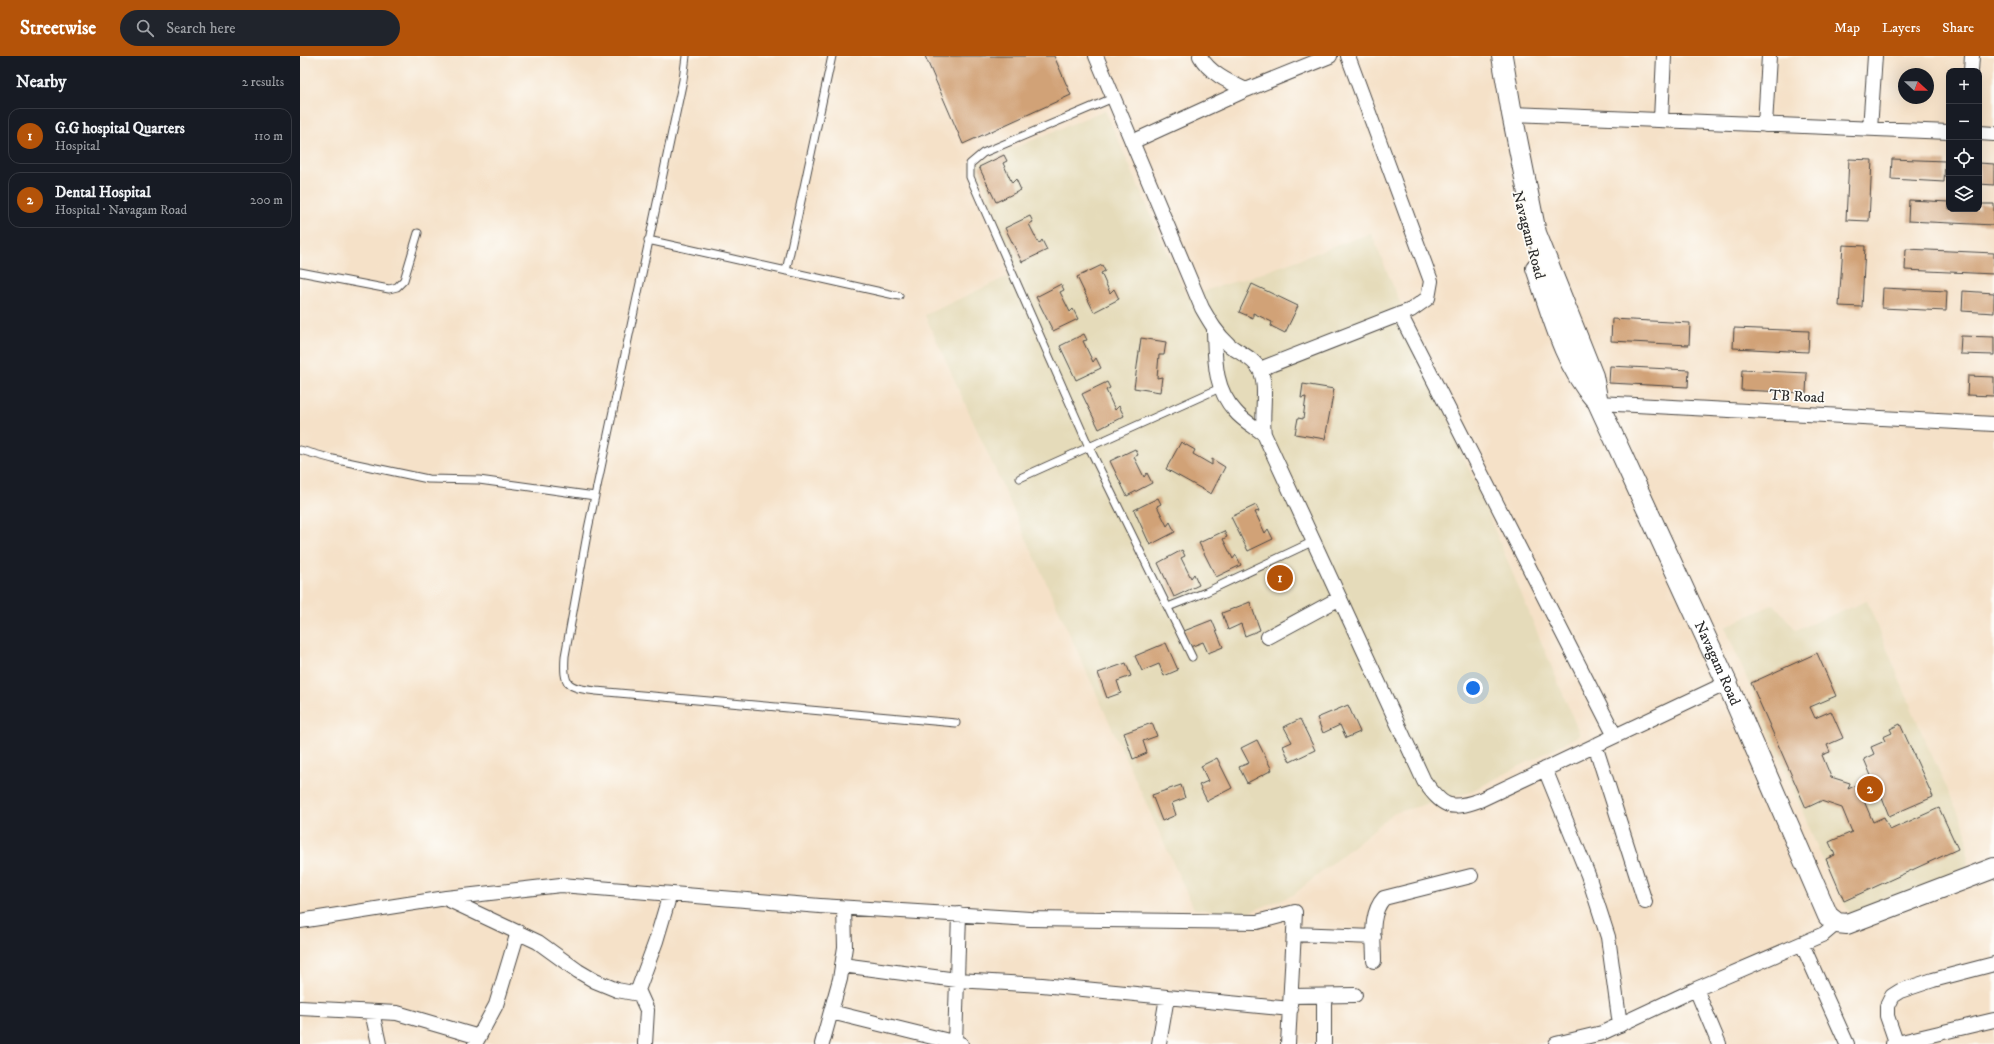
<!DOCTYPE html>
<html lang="en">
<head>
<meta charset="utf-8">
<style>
	body { margin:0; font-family:"IM FELL DW Pica",serif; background:#20242c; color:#f1f3f6 }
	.controls { position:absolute; right:12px; top:12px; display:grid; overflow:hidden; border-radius:8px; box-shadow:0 4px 16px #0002 }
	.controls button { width:36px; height:36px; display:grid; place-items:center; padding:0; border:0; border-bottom:1px solid #363941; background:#171b24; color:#f1f3f6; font:20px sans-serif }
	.compass { position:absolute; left:1598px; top:12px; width:36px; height:36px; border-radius:50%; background:#171b24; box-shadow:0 4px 16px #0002; rotate:111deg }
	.you { position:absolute; left:1173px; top:632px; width:14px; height:14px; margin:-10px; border:3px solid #fff; border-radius:50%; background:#1a73e8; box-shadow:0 0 0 6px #1a73e833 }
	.badge { display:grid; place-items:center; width:26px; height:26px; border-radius:50%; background:#b45309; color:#fff; font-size:13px; font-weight:700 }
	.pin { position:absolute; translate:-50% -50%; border:2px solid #fff; box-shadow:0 1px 4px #0006 }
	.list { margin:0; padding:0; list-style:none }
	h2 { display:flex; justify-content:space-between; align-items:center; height:52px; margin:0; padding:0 16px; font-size:17px }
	h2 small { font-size:13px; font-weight:400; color:#9ea1a6 }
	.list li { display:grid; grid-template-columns:26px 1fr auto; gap:12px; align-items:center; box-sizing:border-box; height:56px; margin:0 8px 8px; padding:0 8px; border:1px solid #363941; border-radius:12px }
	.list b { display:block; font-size:15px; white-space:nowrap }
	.list p { margin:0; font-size:13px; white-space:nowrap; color:#9ea1a6 }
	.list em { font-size:13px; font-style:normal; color:#9ea1a6 }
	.icon { flex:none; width:22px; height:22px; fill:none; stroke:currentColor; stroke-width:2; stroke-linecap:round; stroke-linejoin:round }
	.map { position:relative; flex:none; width:1694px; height:988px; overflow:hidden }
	header { display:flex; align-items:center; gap:24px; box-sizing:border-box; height:56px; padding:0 20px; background:#b45309; color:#fff }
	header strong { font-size:19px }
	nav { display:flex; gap:22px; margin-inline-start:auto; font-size:14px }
	.search { width:280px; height:36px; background:#20242c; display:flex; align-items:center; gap:10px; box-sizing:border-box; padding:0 14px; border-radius:22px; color:#9ea1a6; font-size:15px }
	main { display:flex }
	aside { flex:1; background:#171b24 }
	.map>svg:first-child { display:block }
	.built { fill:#e5dbba }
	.building { fill:#d1a277 }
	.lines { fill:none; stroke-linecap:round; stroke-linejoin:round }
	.lane-casing { stroke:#494643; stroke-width:9 }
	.street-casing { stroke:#494643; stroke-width:16 }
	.secondary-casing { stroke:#494643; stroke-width:22 }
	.lane { stroke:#fff; stroke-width:7 }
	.street { stroke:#fff; stroke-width:14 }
	.secondary { stroke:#fff; stroke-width:20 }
	.labels { text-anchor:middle; stroke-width:3.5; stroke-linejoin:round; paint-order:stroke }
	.street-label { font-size:15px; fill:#2b2b2b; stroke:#fdfcf7 }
</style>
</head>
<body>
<header>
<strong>Streetwise</strong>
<div class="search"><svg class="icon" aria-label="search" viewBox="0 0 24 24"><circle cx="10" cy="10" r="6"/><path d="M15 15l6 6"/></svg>Search here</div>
<nav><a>Map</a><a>Layers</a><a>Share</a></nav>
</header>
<main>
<aside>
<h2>Nearby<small>2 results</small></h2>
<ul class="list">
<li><span class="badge">1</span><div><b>G.G hospital Quarters</b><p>Hospital</p></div><em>110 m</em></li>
<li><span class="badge">2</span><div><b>Dental Hospital</b><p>Hospital · Navagam Road</p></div><em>200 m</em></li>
</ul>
</aside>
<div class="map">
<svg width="1694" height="988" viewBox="0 0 1694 988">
	<rect width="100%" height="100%" fill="#fdfcf7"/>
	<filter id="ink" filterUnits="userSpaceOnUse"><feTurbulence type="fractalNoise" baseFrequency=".025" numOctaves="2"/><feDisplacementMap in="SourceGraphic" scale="8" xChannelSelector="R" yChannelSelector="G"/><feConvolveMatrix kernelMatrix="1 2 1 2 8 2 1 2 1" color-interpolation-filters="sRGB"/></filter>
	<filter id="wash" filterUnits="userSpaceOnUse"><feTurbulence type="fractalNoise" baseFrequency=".012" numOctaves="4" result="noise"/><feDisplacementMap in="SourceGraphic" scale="16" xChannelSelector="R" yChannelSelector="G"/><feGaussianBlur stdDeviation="0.9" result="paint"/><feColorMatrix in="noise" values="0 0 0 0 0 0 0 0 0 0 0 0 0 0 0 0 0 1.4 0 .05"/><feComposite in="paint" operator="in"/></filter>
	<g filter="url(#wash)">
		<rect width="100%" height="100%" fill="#f5e1c8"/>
		<!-- built -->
		<path class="built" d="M805,54L887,240L957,219L1071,177L1280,679L1168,737L1094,757L993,839L944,858L894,853L625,259L717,216L676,108Z
			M1567,545L1624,682L1667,776L1668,813L1553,863L1530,821L1425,571L1474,548L1496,574Z"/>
		<g id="blocks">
			<!-- building -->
			<path class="building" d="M625,0H754L771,39L663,88Z
				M704,99L707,105L703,107L712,127L716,123L721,134L696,146L679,111Z
				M1549,103L1572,104L1569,165L1546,164Z
				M1592,103L1645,105L1644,126L1591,123Z
				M1679,107L1694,108V129L1679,128Z
				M1609,144L1649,146V153H1679V148H1694V169L1608,165Z
				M730,160L733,166L729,168L739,188L742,184L747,194L722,206L705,172Z
				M1543,189L1565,190L1562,251L1539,250Z
				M1606,193L1694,197V218L1605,214Z
				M802,209L805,215L801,217L810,237L814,233L819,243L794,256L777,221Z
				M761,228L764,234L760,236L770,256L773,253L778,263L753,275L736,241Z
				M952,228L998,250L985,277L971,270L972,266L953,257V262L939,256Z
				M1583,232L1647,235L1646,255L1582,252Z
				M1663,235L1694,237V257L1662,255Z
				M1312,263L1390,267L1389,289L1311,285Z
				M1434,272L1509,275L1508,296L1433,292Z
				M784,278L787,284L783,285L793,306L796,302L801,312L776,324L760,290Z
				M1661,280L1694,281V299L1660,298Z
				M841,282L866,286L864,299H859L857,322L862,321L860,336L834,332Z
				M1310,310L1389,314L1388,331L1309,327Z
				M1442,314L1507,317L1506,337L1441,334Z
				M1668,320L1694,321V340L1667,339Z
				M807,326L810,332L806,334L815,354L819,350L824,360L799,373L782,338Z
				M1003,328L1034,333L1025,383L995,378L998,362L1003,363L1006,341L1001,342Z
				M881,386L895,394L893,398L912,409V403L925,411L911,438L866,413Z
				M835,393L838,399L834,401L844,421L847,417L852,427L827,440L810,405Z
				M858,442L861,448L857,450L867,470L870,466L875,476L850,489L834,454Z
				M956,449L959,455L955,456L965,477L968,473L973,483L948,495L931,461Z
				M924,475L927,481L923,483L933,503L936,499L941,509L916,521L899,487Z
				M882,494L885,500L881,502L891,522L894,518L899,529L874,541L858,507Z
				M950,546L960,574L945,580L941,568L928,574L922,557Z
				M912,564L923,591L908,597L903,586L890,591L884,575Z
				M866,587L878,614L864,620L859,608L842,615L835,600Z
				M1517,597L1536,640L1510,651L1515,662L1531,655L1543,682L1527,689L1530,696L1522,699L1531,721L1550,727L1548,733L1572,722L1564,703L1574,698L1571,691L1585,685L1583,681L1592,677L1590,673L1600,668L1633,741L1589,760L1582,742L1576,745L1571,734L1561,738L1573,766L1584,761L1590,774L1639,752L1658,793L1544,845L1526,803L1535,799L1529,786L1552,776L1542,752L1521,745L1506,752L1451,627Z
				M826,607L831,620L817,625L821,637L807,642L798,617Z
				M1048,649L1060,676L1046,682L1040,669L1023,677L1017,662Z
				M1000,663L1015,694L990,706L983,690L992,686L984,671Z
				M852,667L857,680L843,685L847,697L833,703L824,677Z
				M957,684L972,714L947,727L939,711L949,707L941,692Z
				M917,702L932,732L907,745L899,729L908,725L901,710Z
				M881,729L885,742L872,747L876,759L862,765L852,739Z"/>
		</g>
	</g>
	<g filter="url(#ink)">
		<use href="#blocks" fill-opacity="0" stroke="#494643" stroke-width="1"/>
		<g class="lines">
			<defs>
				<path id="lane" d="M386,0L383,24L288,473L265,600C263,631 267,631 296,635L656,667
					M813,42L683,97L670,108V121L789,391L892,601
					M348,184L599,240
					M486,215L532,0
					M0,216L89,233L97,231L104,224L118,177
					M0,394L33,403L128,423L179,424L295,440
					M720,422L920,332
					M868,551L906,536L1014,485"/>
				<path id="street" d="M796,0L902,252C910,266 917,278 929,289C939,297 954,302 960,314C968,330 961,359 964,378L1124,725C1143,751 1149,755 1180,744L1427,627
					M900,0C909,17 929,26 946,34
					M1671,15L1672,0
					M1212,58L1649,76
					M1361,63L1364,0
					M1465,69L1469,0
					M1570,73L1575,0
					M1679,77L1694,78
					M832,86L946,34L1030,0
					M1100,258L1315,680
					M914,274C915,304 914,332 935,355C942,364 955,371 964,378
					M960,313L1111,254L1128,242L1131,225L1048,0
					M1298,347L1694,368
					M968,581L1040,542
					M1295,689L1345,846
					M1245,713L1288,819L1308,881L1320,969
					M147,843L238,886L278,915L295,925L317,934L339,938
					M0,865L146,842L261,829L520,850L730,863L957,866L995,856L988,988
					M994,878L1074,881
					M1502,888L1547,988
					M1074,905C1074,885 1069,858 1084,842L1171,820
					M542,909L657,924L742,929L991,953
					M1396,933L1419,988
					M992,940L1055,939
					M0,952L97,957L179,981
					M72,956L79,988
					M531,956L661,988
					M1596,986L1587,960V950L1592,940L1600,935L1633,924L1694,908
					M175,988L196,949L218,876
					M345,988L347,954L338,934L356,885L370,838
					M522,988L540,923L545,891L544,852
					M655,988L659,858
					M859,988L867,941
					M1024,988V940
					M1256,988L1302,977L1396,933L1524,878L1537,867
					M1593,988L1694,964"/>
				<g id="secondary">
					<path id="s1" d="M1202,0L1212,58L1236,177L1293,320L1298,347L1427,627L1528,860L1537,867L1547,868L1694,812"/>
					<path d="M1236,212C1251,255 1264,308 1294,342"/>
				</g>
			</defs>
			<!-- lane casing -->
			<use href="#lane" class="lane-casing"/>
			<!-- street casing -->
			<use href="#street" class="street-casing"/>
			<!-- secondary casing -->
			<use href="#secondary" class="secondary-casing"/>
			<!-- lane -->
			<use href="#lane" class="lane"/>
			<!-- street -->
			<use href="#street" class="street"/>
			<!-- secondary -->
			<use href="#secondary" class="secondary"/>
		</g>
	</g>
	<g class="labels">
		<!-- street labels -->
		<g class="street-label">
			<text transform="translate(1229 179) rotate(75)" y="5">Navagam Road</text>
			<text transform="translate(1497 340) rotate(3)" y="5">TB Road</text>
			<text dy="5" stroke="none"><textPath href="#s1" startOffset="648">Navagam Road</textPath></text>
		</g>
	</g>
</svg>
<div class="controls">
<button>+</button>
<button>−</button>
<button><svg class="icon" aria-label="locate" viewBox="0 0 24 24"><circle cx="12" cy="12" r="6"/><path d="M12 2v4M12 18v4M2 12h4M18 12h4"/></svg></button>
<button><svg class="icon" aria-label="layers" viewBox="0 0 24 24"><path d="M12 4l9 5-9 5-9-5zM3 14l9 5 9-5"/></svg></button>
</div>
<svg class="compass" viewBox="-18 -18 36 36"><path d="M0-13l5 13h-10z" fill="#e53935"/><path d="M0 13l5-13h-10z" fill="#9ea1a6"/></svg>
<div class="you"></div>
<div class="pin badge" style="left:980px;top:522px">1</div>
<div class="pin badge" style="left:1570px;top:733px">2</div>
</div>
</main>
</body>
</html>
